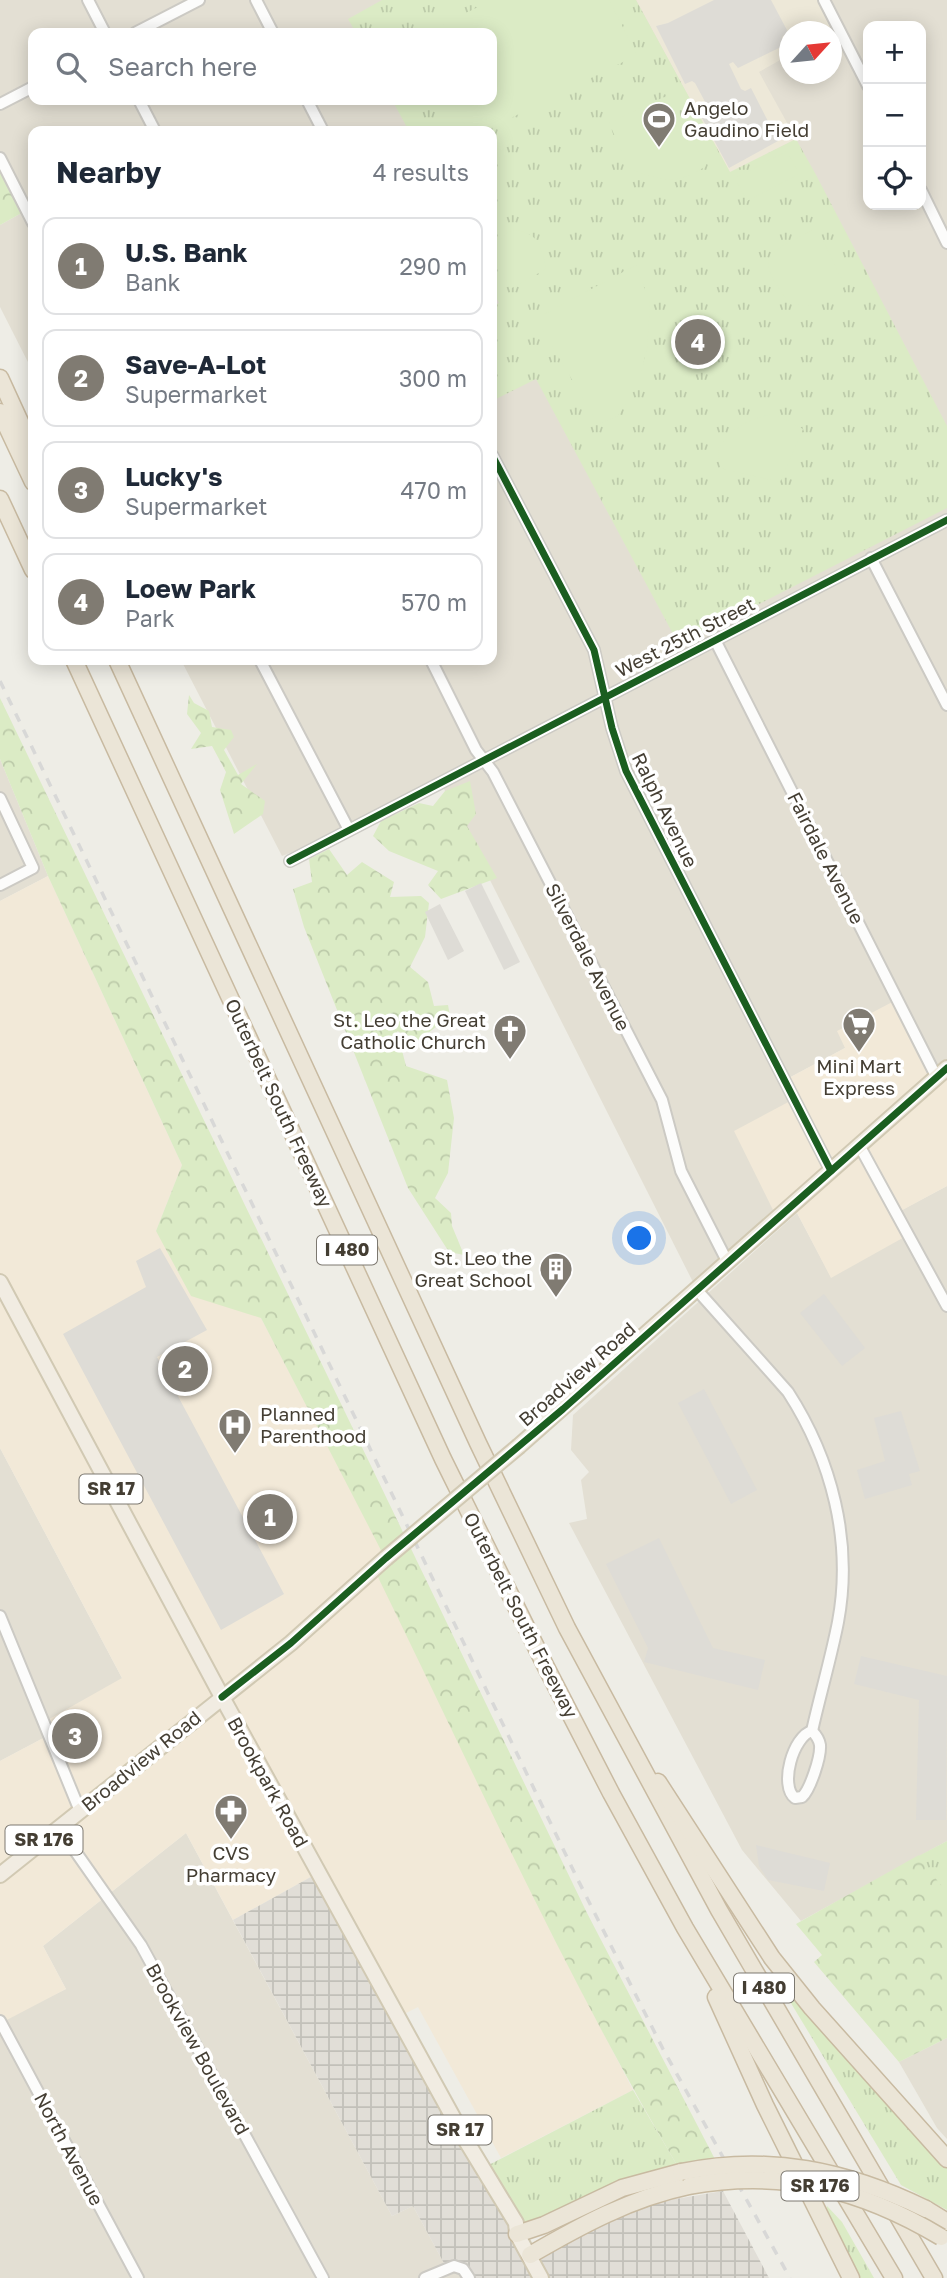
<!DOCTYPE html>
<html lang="en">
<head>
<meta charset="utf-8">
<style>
  body { margin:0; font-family:"Golos Text",sans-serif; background:#f2f2f3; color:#1f2937 }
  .controls { position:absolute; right:21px; top:21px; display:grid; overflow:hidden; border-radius:14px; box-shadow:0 4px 18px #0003 }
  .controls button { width:63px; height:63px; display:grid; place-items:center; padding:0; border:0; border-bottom:2px solid #e0e1e3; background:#fff; color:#1f2937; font:35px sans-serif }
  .compass { position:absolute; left:779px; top:21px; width:63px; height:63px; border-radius:50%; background:#fff; box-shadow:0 4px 18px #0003; rotate:63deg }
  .you { position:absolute; left:640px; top:1239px; width:24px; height:24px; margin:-18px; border:5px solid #fff; border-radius:50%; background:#1a73e8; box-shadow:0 0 0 10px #1a73e833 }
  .badge { display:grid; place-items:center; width:46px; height:46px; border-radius:50%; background:#807b72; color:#fff; font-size:23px; font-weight:700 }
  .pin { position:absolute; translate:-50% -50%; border:4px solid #fff; box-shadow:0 2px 7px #0006 }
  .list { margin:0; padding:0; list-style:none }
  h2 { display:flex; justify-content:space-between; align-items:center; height:91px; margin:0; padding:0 28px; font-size:30px }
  h2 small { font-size:23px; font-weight:400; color:#747a83 }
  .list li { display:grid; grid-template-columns:46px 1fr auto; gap:21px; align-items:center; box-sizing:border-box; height:98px; margin:0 14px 14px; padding:0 14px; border:2px solid #e0e1e3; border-radius:14px }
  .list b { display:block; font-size:26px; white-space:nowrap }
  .list p { margin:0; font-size:23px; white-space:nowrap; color:#747a83 }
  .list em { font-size:23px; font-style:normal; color:#747a83 }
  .icon { flex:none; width:38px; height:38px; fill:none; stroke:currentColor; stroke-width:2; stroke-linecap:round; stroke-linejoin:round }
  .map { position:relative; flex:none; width:947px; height:2278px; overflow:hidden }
  .search { position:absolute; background:#fff; box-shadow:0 4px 18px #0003; left:28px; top:28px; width:469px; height:77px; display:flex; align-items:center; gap:18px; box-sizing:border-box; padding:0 24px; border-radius:14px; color:#747a83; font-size:26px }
  .panel { position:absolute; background:#fff; box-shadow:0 4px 18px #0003; left:28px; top:126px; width:469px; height:539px; border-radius:14px }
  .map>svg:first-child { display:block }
</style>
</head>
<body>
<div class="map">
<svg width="947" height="2278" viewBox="0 0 947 2278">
  <defs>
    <pattern id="industrial-grid" width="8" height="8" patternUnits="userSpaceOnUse" patternTransform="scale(1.75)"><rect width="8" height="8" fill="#e1ded7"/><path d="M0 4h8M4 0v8" fill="none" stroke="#c2c0b9"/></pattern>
    <pattern id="grass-tufts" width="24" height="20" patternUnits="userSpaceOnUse" patternTransform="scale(1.75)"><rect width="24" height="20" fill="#dbebc5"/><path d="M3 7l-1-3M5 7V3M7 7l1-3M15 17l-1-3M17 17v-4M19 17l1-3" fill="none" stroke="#bdcbaa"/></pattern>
    <pattern id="forest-crowns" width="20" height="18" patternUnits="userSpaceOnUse" patternTransform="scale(1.75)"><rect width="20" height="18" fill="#dbebc5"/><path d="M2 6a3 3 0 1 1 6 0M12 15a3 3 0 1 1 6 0" fill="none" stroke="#bdcbaa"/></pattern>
  </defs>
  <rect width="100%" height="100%" fill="#eeede6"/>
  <g fill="#e3dfd3" fill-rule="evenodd">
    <path d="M0,0H947V1068L936,1076L845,1048L785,1080L795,1099L777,1218L697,1290L441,783L349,830L282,856L181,660H492V131H33V372L0,307V225L27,210L0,158ZM868,26H921V205H868ZM790,32H832V74H790ZM33,33H492V100H33Z"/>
    <path d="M0,759L48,876L0,901Z"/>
    <path d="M947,1186V1841L801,1921L742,1850L569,1523L587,1519L581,1480L589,1472L571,1450L573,1415L797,1213L831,1277L896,1213Z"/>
    <path d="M0,1448L123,1680L49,1735L0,1761Z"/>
    <path d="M186,1833L392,2216L413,2206L446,2267L469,2278H0V2021L66,1989L43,1946Z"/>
    <path d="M947,2038V2139L937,2128L899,2062Z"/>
  </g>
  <g fill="#f2e9d8">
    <path d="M48,876L182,1165L156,1231L261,1318L386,1558L552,1934L633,2090L501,2158L418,2007L398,2017L318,1873L233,1920L186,1833L43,1946L66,1989L1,2023L0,2021V1761L49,1735L44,1722L122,1678L0,1448V901Z"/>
    <path d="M898,999L936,1075L947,1068V1186L897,1213L908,1235L831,1278L793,1205L777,1218L734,1131L794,1099L785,1080L845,1048L837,1031Z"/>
  </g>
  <path fill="url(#industrial-grid)" d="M318,1873L531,2259L612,2219L658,2202L723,2191L769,2278H469L446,2267L413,2206L392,2216L233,1920Z"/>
  <path fill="#ede8d8" d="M636,0H824L839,29L832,33L790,32L789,55L759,72L796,139L730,173Z"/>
  <g fill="url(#grass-tufts)">
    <path d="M382,0H636L730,172L796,139L815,173L947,426V508L679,645L536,379L492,401V306L499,303L492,289V131H409L392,100H492V33H356L348,19Z"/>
    <path d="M947,1841V1957L896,1868Z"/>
    <path d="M789,1987L947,2167V2210L901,2185L783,1990Z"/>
    <path d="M633,2090L681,2172L517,2234L481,2169Z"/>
    <path d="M827,2206L842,2222L874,2278H859L826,2212Z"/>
  </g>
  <g fill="url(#forest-crowns)">
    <path d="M0,158L27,210L0,225Z"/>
    <path d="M189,695L194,703L209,711L212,727L231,730L234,737L224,750L238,775L257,764L241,784L265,801L263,814L234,834L220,790L226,772L212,746L191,749L201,733L187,714Z"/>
    <path d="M0,698L587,1913L718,2165L681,2172C566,1978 473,1771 374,1569L385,1558L261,1318L191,1296L156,1231L182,1165L48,876L0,759Z"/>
    <path d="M470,781L476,814L467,826L497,878L441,899L428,885L438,871L389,851L373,836L381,821L419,803L433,806L445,791Z"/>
    <path d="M329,849L347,875L362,862L394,882L390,897L421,896L429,903L425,937L410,967L428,982L434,1006L448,1005L450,1016L419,1040L397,1031L406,1066L447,1080L454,1118L448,1173L435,1198L451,1213L452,1226L464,1255L449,1252L408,1188L304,927L293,889L312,882L309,859Z"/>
    <path d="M919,1855L939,1883L947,1890V2038L899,2062L814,1962L822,1955L796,1924Z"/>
  </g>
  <g fill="#dbebc5">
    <path d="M492,0H609L637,55L485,131H468L452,100H492V33H426Z"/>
    <path d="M664,97L672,99L706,166C676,186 660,181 629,168L609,123Z"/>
    <path d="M787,151L799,174L747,201L735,178Z"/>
    <path d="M516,230C539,234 542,247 546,269L510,289C506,280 494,255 497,245C499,240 504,236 508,232Z"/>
    <path d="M813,230L823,240L845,286C825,307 818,307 790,304C753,255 765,255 813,230Z"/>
    <path d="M636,265L650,303L647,348L641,374L627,402L618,416L598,424L538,322L541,316Z"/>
    <path d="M772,414L781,417L803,429L780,482L720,468L718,449C731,428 748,419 772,414Z"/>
  </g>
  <g fill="#dedcd6">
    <path d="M714,0H771L788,32L782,37L785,45L738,68L733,62L729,64L741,89L745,91L751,88L778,141L729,168L702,118L709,114L710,111L695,83L692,81L685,84L656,26L668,23Z"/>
    <path d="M481,883L520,962L504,970L465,891Z"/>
    <path d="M440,904L464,951L448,960L425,912Z"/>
    <path d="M160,1248L207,1330L157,1357L284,1594L221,1630L63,1334L146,1287L136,1261Z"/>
    <path d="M824,1294L865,1348L842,1366L800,1313Z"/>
    <path d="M704,1389L757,1490L731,1504L678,1403Z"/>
    <path d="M901,1411L920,1471L909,1474L912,1485L865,1499L857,1470L885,1461L874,1418Z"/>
    <path d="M659,1538L713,1648L765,1660L758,1690L644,1662L648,1648L606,1564Z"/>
    <path d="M861,1656L947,1676L946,1820H916L919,1700L854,1684Z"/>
    <path d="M756,1845L830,1863L824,1891L768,1880L759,1866Z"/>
  </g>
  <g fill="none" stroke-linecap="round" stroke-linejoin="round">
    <defs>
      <g id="minor">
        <path d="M88,0L105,33"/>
        <path d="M256,0L273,33"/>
        <path d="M824,0L868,86"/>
        <path d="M135,33L199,0"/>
        <path d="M139,100L155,131"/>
        <path d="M307,100L323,131"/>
        <path d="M0,104L33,87"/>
        <path d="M0,158L33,223"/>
        <path d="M921,190L947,243"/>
        <path d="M492,455L594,650L612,728L626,771L831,1171"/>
        <path d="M871,558L947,705"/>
        <path d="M715,640L936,1076"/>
        <path d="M260,660L349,830"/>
        <path d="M431,660L476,750L493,772L662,1100L681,1171L728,1263"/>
        <path d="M0,798L33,868L0,885"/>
        <path d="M290,861L947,520"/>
        <path d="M859,1145L947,1306"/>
        <path d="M697,1290L788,1392C832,1460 853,1542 838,1622C831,1658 820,1695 812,1731"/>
        <path d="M0,1616L80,1811"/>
        <path d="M812,1731C816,1735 819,1739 820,1745C821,1757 810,1790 802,1797L795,1798C779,1786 793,1736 812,1731Z"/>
        <path d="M59,1828L141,1945L323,2278"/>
        <path d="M0,2021L138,2278"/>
        <path d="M425,2278L454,2266L463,2269L469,2278"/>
      </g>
      <g id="major">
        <path d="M0,1282L222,1697L465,2139L516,2223L517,2234L541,2278"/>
        <path d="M519,1446L947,1068"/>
        <path d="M0,1875L291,1643L386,1558"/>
      </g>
      <g id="highway">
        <path d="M0,378L33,450"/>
        <path d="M0,412L33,482"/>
        <path d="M0,499L33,570"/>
        <path d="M74,660L443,1459L546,1667L611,1793L685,1928L894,2278"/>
        <path d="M117,660L478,1443L567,1628L719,1910L934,2278"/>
        <path d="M658,1782L772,1958L812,2008L947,2159"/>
        <path d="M716,1997L765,2105L851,2278"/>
        <path d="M926,2209L947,2222"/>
        <path d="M517,2234L544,2225L622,2188L681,2172"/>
        <path d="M530,2255C580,2226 631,2198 689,2186"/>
      </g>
    </defs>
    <use href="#minor" stroke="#cccac4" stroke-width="14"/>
    <use href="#major" stroke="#d1c9b3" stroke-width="18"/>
    <use href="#highway" stroke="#c8baa1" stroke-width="19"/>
    <use href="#minor" stroke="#fcfcfb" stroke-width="10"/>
    <use href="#major" stroke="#f1ece2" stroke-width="14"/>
    <use href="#highway" stroke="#ebe5d7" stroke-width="16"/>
    <path stroke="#d8d8d7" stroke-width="3.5" stroke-dasharray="9 9" stroke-linecap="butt" d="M0,681L578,1880L663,2049L790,2278"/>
    <defs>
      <path id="major-bridge" d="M386,1558L519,1446"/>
      <g id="highway-bridge">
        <path d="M681,2172C769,2154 846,2170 926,2209"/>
        <path d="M689,2186C782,2169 861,2189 941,2237"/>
      </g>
    </defs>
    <use href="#major-bridge" stroke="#d1c9b3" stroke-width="18" stroke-linecap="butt"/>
    <use href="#highway-bridge" stroke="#c8baa1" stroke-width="19" stroke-linecap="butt"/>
    <use href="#major-bridge" stroke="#f1ece2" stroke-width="14"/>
    <use href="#highway-bridge" stroke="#ebe5d7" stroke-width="16"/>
    <defs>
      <g id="cycleway">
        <path d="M492,455L594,650L612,728L626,771L831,1171"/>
        <path d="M290,861L947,520"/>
        <path d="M222,1697L291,1643L386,1558L563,1409L947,1068"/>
      </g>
    </defs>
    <use href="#cycleway" stroke="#fff" stroke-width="11"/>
    <use href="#cycleway" stroke="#1b5e20" stroke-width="7"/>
  </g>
  <defs>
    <symbol id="stadium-pin" viewBox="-11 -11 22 30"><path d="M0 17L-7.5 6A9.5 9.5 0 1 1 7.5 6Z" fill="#807b72" stroke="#fff"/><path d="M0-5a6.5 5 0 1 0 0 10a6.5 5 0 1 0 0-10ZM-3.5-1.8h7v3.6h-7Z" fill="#fff"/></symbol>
    <symbol id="supermarket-pin" viewBox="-11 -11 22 30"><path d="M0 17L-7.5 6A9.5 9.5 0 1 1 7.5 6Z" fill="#807b72" stroke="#fff"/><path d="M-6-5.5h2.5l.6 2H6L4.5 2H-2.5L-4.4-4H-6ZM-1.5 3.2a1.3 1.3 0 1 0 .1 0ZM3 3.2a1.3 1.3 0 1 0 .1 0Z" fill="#fff"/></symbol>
    <symbol id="church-pin" viewBox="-11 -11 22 30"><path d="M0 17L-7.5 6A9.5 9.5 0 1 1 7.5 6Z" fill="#807b72" stroke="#fff"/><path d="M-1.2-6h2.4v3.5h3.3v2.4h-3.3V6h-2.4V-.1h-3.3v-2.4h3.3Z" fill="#fff"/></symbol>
    <symbol id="building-pin" viewBox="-11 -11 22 30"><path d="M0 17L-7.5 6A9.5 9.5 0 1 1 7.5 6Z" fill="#807b72" stroke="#fff"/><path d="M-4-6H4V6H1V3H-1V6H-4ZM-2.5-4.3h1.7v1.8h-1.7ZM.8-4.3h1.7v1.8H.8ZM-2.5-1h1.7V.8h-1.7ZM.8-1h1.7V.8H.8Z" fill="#fff"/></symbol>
    <symbol id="hospital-pin" viewBox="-11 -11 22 30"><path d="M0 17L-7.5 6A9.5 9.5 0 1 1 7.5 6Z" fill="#807b72" stroke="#fff"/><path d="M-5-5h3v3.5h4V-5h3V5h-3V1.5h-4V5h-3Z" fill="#fff"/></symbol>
    <symbol id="pharmacy-pin" viewBox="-11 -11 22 30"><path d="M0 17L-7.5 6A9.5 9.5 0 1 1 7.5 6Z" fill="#807b72" stroke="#fff"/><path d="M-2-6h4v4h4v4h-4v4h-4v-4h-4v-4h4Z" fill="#fff"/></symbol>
  </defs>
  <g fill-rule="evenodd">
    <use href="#stadium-pin" x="640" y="100" width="38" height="52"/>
    <use href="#supermarket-pin" x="840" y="1005" width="38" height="52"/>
    <use href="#church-pin" x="491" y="1012" width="38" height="52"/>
    <use href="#building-pin" x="537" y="1250" width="38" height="52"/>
    <use href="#hospital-pin" x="216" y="1406" width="38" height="52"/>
    <use href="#pharmacy-pin" x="212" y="1792" width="38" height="52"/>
  </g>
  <g text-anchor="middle" stroke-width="7" stroke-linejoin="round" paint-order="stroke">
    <g fill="#fff" stroke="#7c7870" stroke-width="2">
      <rect x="317" y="1235.5" width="60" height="29" rx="5"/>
      <rect x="79.5" y="1474.5" width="63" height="29" rx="5"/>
      <rect x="5.5" y="1825.5" width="77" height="29" rx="5"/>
      <rect x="734" y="1973.5" width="60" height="29" rx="5"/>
      <rect x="428.5" y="2115.5" width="63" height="29" rx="5"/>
      <rect x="781.5" y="2171.5" width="77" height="29" rx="5"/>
    </g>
    <g font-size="18" font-weight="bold" fill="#443e33">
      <text x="347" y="1256">I 480</text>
      <text x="111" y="1495">SR 17</text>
      <text x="44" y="1846">SR 176</text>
      <text x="764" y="1994">I 480</text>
      <text x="460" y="2136">SR 17</text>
      <text x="820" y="2192">SR 176</text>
    </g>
    <g font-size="19" fill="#443e33" stroke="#fff" text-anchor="start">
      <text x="684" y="115">Angelo<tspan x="684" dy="22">Gaudino Field</tspan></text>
      <text x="486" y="1027" text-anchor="end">St. Leo the Great<tspan x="486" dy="22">Catholic Church</tspan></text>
      <text x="859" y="1073" text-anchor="middle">Mini Mart<tspan x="859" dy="22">Express</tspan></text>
      <text x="532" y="1265" text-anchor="end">St. Leo the<tspan x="532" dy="22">Great School</tspan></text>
      <text x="260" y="1421">Planned<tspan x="260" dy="22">Parenthood</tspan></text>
      <text x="231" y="1860" text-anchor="middle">CVS<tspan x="231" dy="22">Pharmacy</tspan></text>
    </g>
    <g font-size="19" fill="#443e33" stroke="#fff">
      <text transform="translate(685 637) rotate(-27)" y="7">West 25th Street</text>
      <text transform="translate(665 810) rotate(64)" y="7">Ralph Avenue</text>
      <text transform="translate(826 858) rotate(63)" y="7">Fairdale Avenue</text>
      <text transform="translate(588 957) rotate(63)" y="7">Silverdale Avenue</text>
      <text transform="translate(279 1103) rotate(65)" y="7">Outerbelt South Freeway</text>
      <text transform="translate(577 1374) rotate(-41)" y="7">Broadview Road</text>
      <text transform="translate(521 1615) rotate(63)" y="7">Outerbelt South Freeway</text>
      <text transform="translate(141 1761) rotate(-39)" y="7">Broadview Road</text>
      <text transform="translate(268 1782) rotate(61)" y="7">Brookpark Road</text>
      <text transform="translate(198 2049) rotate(61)" y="7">Brookview Boulevard</text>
      <text transform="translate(69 2149) rotate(62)" y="7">North Avenue</text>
    </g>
  </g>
</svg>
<div class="controls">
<button>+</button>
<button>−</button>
<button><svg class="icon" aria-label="locate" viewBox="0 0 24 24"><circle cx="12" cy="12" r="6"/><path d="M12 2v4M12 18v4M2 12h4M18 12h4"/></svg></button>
</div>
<svg class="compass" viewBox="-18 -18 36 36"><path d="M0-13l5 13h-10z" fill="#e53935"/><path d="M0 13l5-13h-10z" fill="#747a83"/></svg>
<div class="you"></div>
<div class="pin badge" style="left:270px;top:1517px">1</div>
<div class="pin badge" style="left:185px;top:1369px">2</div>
<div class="pin badge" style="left:75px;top:1736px">3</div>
<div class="pin badge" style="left:698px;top:342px">4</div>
<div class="search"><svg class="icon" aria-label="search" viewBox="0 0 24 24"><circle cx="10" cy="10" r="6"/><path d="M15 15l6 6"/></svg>Search here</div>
<section class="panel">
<h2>Nearby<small>4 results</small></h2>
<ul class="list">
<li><span class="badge">1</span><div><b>U.S. Bank</b><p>Bank</p></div><em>290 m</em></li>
<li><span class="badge">2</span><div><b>Save-A-Lot</b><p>Supermarket</p></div><em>300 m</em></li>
<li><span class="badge">3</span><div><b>Lucky's</b><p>Supermarket</p></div><em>470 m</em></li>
<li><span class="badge">4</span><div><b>Loew Park</b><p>Park</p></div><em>570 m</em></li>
</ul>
</section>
</div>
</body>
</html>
